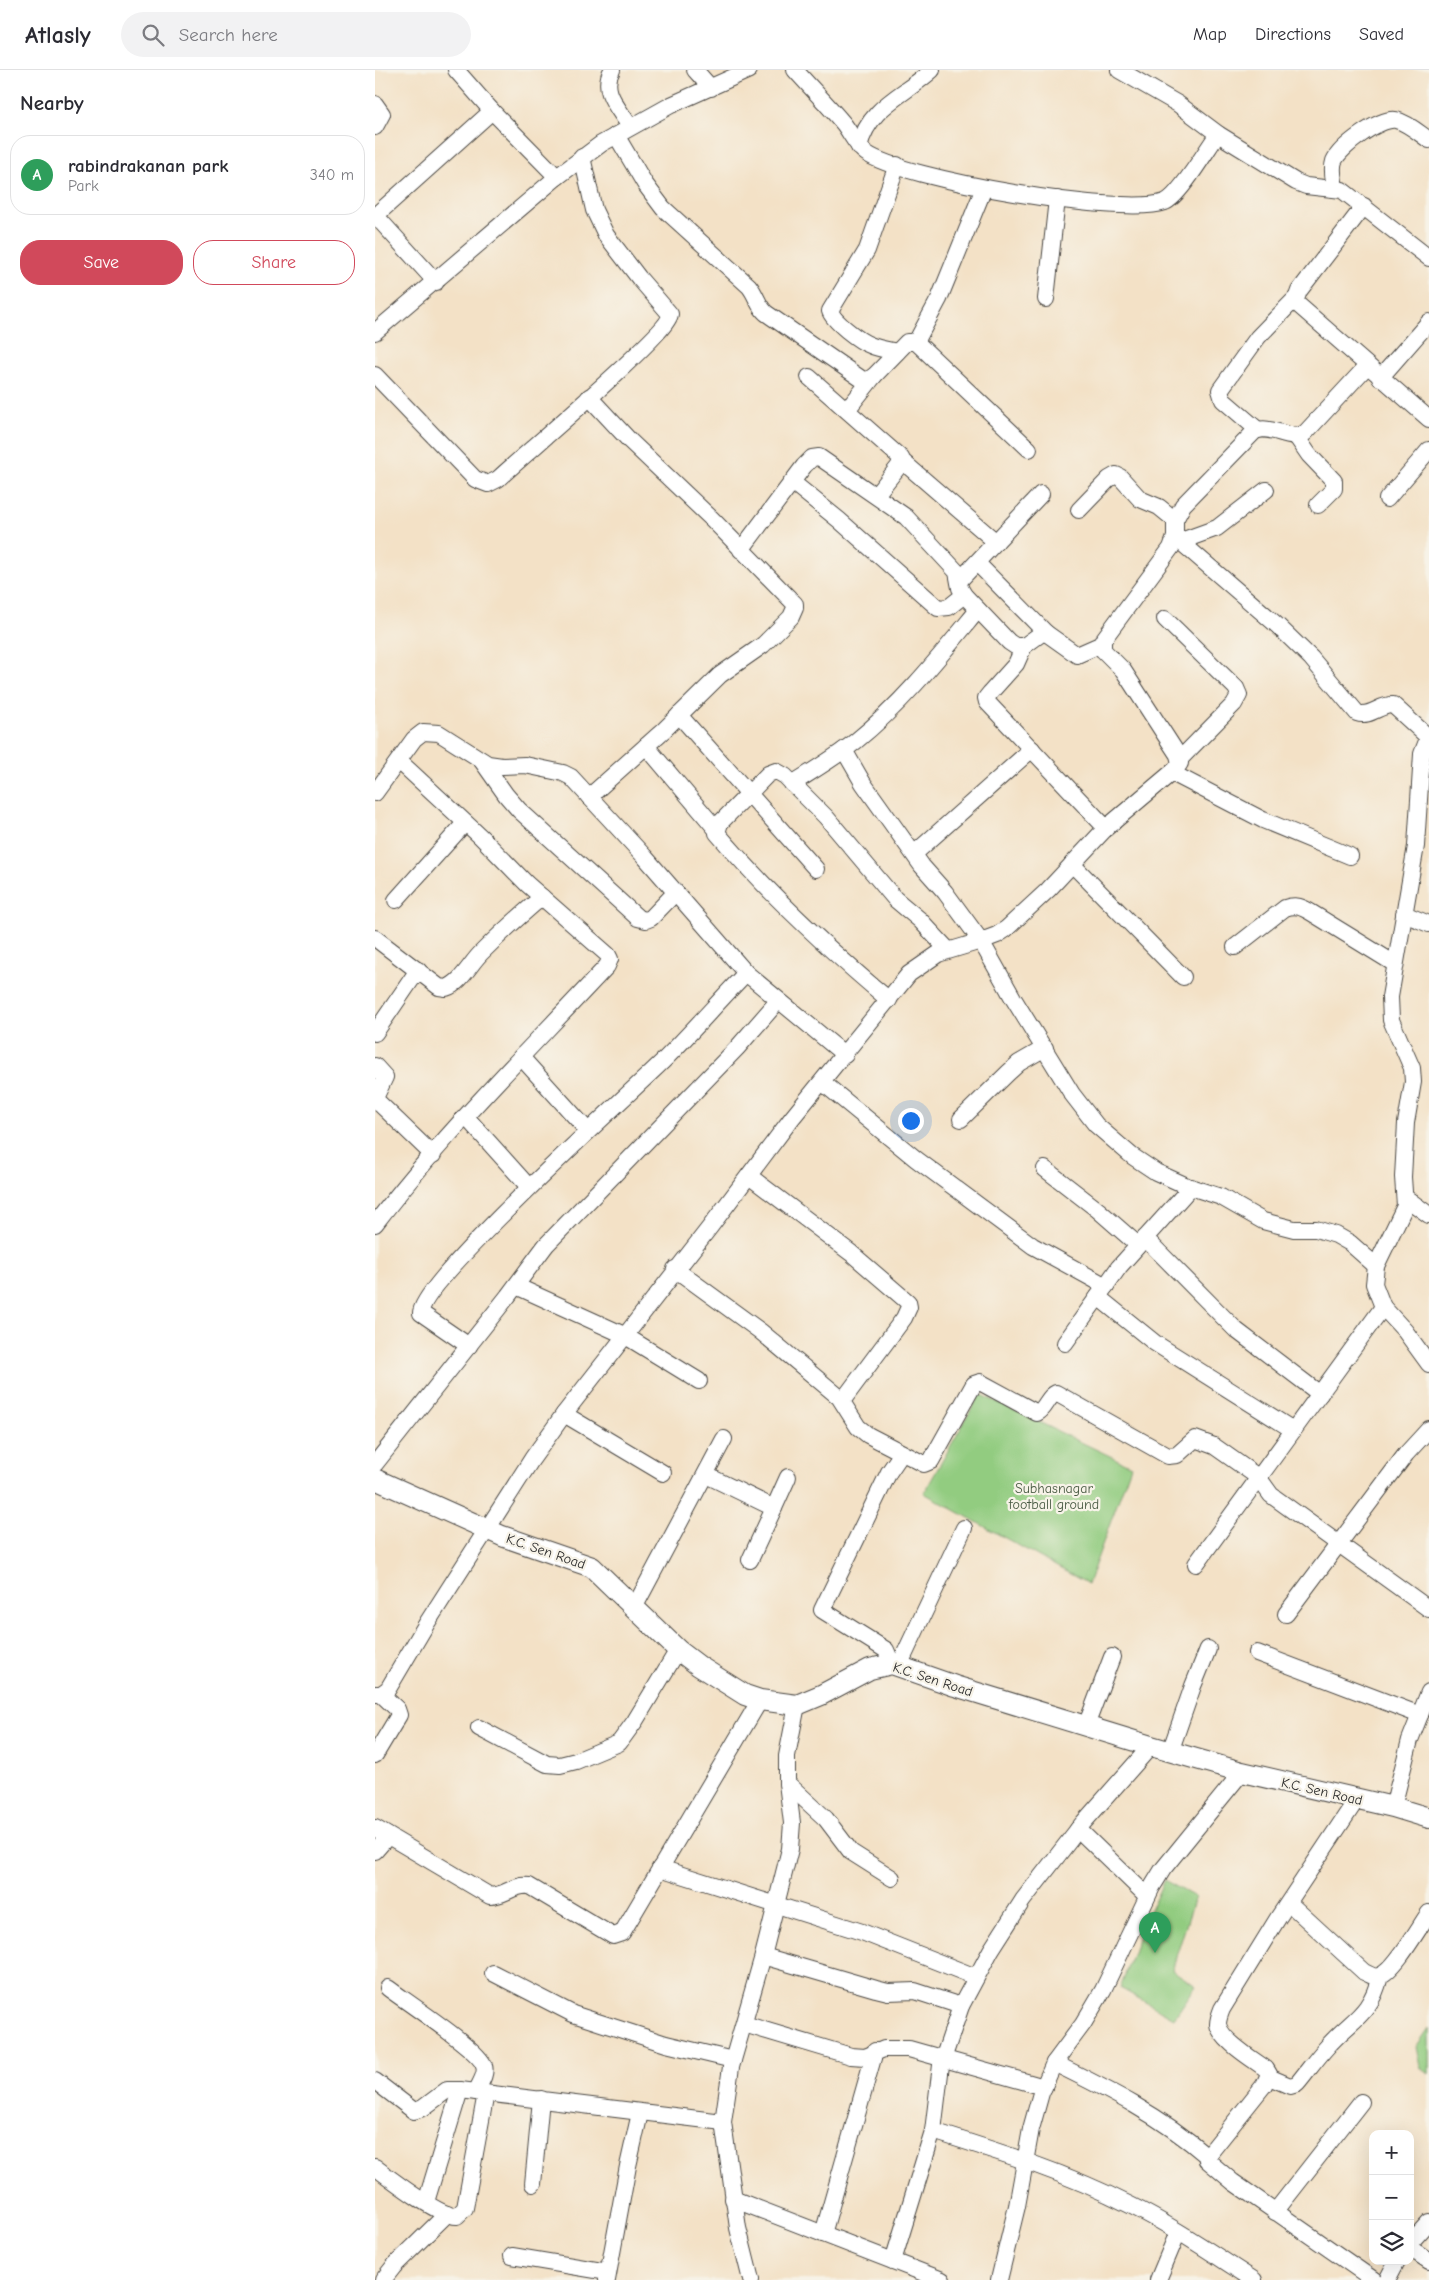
<!DOCTYPE html>
<html lang="en">
<head>
<meta charset="utf-8">
<style>
  body { margin:0; font-family:"Comic Neue",sans-serif; background:#f2f2f3; color:#2b2b33 }
  .controls { position:absolute; right:15px; bottom:15px; display:grid; overflow:hidden; border-radius:10px; box-shadow:0 5px 20px #0002 }
  .controls button { width:45px; height:45px; display:grid; place-items:center; padding:0; border:0; border-bottom:1px solid #e1e1e2; background:#fff; color:#2b2b33; font:25px sans-serif }
  .you { position:absolute; left:535px; top:1050px; width:18px; height:18px; margin:-12px; border:4px solid #fff; border-radius:50%; background:#1a73e8; box-shadow:0 0 0 8px #1a73e833 }
  .badge { display:grid; place-items:center; width:32px; height:32px; border-radius:50%; background:#d1495b; color:#fff; font-size:16px; font-weight:700 }
  .pin { position:absolute; translate:-50% -41px; filter:drop-shadow(0 1px 2px #0008) }
  .pin::after { content:''; position:absolute; top:26px; width:18px; height:15px; background:inherit; clip-path:polygon(0 0,100% 0,50% 100%) }
  .list { margin:0; padding:0; list-style:none }
  h2 { display:flex; justify-content:space-between; align-items:center; height:65px; margin:0; padding:0 20px; font-size:21px }
  h2 small { font-size:16px; font-weight:400; color:#7c7c81 }
  .list li { display:grid; grid-template-columns:32px 1fr auto; gap:15px; align-items:center; box-sizing:border-box; height:80px; margin:0 10px 10px; padding:0 10px; border:1px solid #e1e1e2; border-radius:20px }
  .list b { display:block; font-size:19px; white-space:nowrap }
  .list p { margin:0; font-size:16px; white-space:nowrap; color:#7c7c81 }
  .list em { font-size:16px; font-style:normal; color:#7c7c81 }
  .actions { display:flex; gap:10px; padding:15px 20px }
  .actions a { flex:1; padding:11px 0; border:1px solid #d1495b; border-radius:20px; text-align:center; font-size:18px; color:#d1495b }
  .actions .main { background:#d1495b; color:#fff }
  .icon { flex:none; width:28px; height:28px; fill:none; stroke:currentColor; stroke-width:2; stroke-linecap:round; stroke-linejoin:round }
  .map { position:relative; flex:none; width:1054px; height:2210px; overflow:hidden }
  header { display:flex; align-items:center; gap:30px; box-sizing:border-box; height:70px; padding:0 25px; background:#fff; border-bottom:1px solid #e1e1e2 }
  header strong { font-size:24px }
  nav { display:flex; gap:28px; margin-inline-start:auto; font-size:18px }
  .search { width:350px; height:45px; background:#f2f2f3; display:flex; align-items:center; gap:12px; box-sizing:border-box; padding:0 18px; border-radius:28px; color:#7c7c81; font-size:19px }
  main { display:flex }
  aside { flex:1; background:#fff }
  .map>svg:first-child { display:block }
</style>
</head>
<body>
<header>
<strong>Atlasly</strong>
<div class="search"><svg class="icon" aria-label="search" viewBox="0 0 24 24"><circle cx="10" cy="10" r="6"/><path d="M15 15l6 6"/></svg>Search here</div>
<nav><a>Map</a><a>Directions</a><a>Saved</a></nav>
</header>
<main>
<aside>
<h2>Nearby<small></small></h2>
<ul class="list">
<li><span class="badge" style="background:#2e9e5b">A</span><div><b>rabindrakanan park</b><p>Park</p></div><em>340 m</em></li>
</ul>
<div class="actions"><a class="main">Save</a><a>Share</a></div>
</aside>
<div class="map">
<svg width="1054" height="2210" viewBox="0 0 1054 2210">
  <rect width="100%" height="100%" fill="#f7f3e8"/>
  <filter id="ink" filterUnits="userSpaceOnUse"><feTurbulence type="fractalNoise" baseFrequency=".02" numOctaves="2"/><feDisplacementMap in="SourceGraphic" scale="10" xChannelSelector="R" yChannelSelector="G"/><feConvolveMatrix kernelMatrix="1 2 1 2 8 2 1 2 1" color-interpolation-filters="sRGB"/></filter>
  <filter id="wash" filterUnits="userSpaceOnUse"><feTurbulence type="fractalNoise" baseFrequency=".0096" numOctaves="4" result="noise"/><feDisplacementMap in="SourceGraphic" scale="20" xChannelSelector="R" yChannelSelector="G"/><feGaussianBlur stdDeviation="1.12" result="paint"/><feColorMatrix in="noise" values="0 0 0 0 0 0 0 0 0 0 0 0 0 0 0 0 0 1.4 0 .05"/><feComposite in="paint" operator="in"/></filter>
  <g filter="url(#wash)">
    <rect width="100%" height="100%" fill="#f3e1c6"/>
    <g fill="#92cc80" stroke="#5e7c56">
      <path d="M605,1324L756,1396L713,1514L549,1423Z"/>
      <path d="M789,1810L820,1827L797,1900L821,1916L799,1948L745,1918L764,1866Z"/>
      <path d="M1054,1958V2004L1045,1997L1041,1977Z"/>
    </g>
  </g>
  <g filter="url(#ink)">
    <g fill="none" stroke-linecap="round" stroke-linejoin="round">
      <defs>
        <g id="minor">
          <path d="M81,0L117,41L182,107"/>
          <path d="M237,0C225,21 244,38 255,57"/>
          <path d="M320,0L336,18"/>
          <path d="M420,0C436,18 453,35 468,53C476,63 481,76 491,83C527,109 749,147 790,132C805,126 832,79 843,64"/>
          <path d="M744,0L803,34L843,64L921,112L931,116L967,120L1054,188"/>
          <path d="M0,34L7,44L0,57"/>
          <path d="M241,65L270,114L288,138L374,216C381,224 383,236 391,243L488,310H493L499,306L532,272H541L654,379"/>
          <path d="M484,77C494,36 529,26 557,0"/>
          <path d="M522,95L492,180L455,241C458,251 484,271 495,275C504,279 513,280 522,282"/>
          <path d="M960,118C959,109 956,100 959,91C965,77 1005,47 1021,50C1033,53 1044,63 1054,70"/>
          <path d="M989,136L924,221L920,232L1054,349"/>
          <path d="M0,145L61,212"/>
          <path d="M0,146L117,41"/>
          <path d="M671,229L682,129"/>
          <path d="M0,262L182,107L226,74L296,35L374,0"/>
          <path d="M541,272L564,229L609,118"/>
          <path d="M0,305L100,409L113,414L123,409C145,388 296,261 295,244L264,208L231,165L219,140L207,87"/>
          <path d="M434,307L526,388L524,396L501,425"/>
          <path d="M1005,308L1054,252"/>
          <path d="M214,327L255,371L337,449L415,529L420,534V538L416,547L388,575L345,605L289,660L214,727"/>
          <path d="M472,340L499,306"/>
          <path d="M883,360L848,330L845,320L883,267L920,229"/>
          <path d="M921,366L934,385L959,411V419L943,435"/>
          <path d="M526,390L621,472"/>
          <path d="M417,412L464,450L563,538L574,537L589,525"/>
          <path d="M1012,429L1054,380"/>
          <path d="M704,440L734,409L741,405L745,407L765,429L784,437L800,450"/>
          <path d="M800,467L903,556L936,588L982,643C995,648 1005,634 1018,635L1053,667"/>
          <path d="M806,471L842,458L891,420"/>
          <path d="M366,480L429,396L437,388L444,387L531,447L582,502L585,518L589,525L634,572L640,576H649L667,563H671L702,585L727,574"/>
          <path d="M602,493L672,564"/>
          <path d="M584,511L666,424"/>
          <path d="M790,549L861,618L864,625L859,634L805,689"/>
          <path d="M649,576L641,594L615,623L611,628L612,632L731,758"/>
          <path d="M304,645L441,799"/>
          <path d="M1054,666L1047,684L1041,776L1015,927L1016,950L1037,998L1038,1012L1031,1053L1028,1107L1030,1136L1001,1196L999,1214L1008,1237L1030,1261L1054,1294"/>
          <path d="M271,676L342,760"/>
          <path d="M469,680L488,713L547,796L570,822L606,871L638,928L697,1024L721,1055L757,1086L781,1102L812,1116L846,1127L888,1151L919,1159H941L961,1165L975,1173L1001,1196"/>
          <path d="M107,691L131,725L144,740L263,848L271,850L276,848L300,823"/>
          <path d="M797,703L888,750L975,786"/>
          <path d="M417,714C439,700 461,687 481,671C528,633 565,586 603,540"/>
          <path d="M0,723L39,669L48,662L64,663L113,694L127,696L150,695L188,703L196,707L269,786L371,903L470,985"/>
          <path d="M539,784L657,679"/>
          <path d="M697,794L808,907"/>
          <path d="M21,830L90,753"/>
          <path d="M1029,844L1054,854"/>
          <path d="M0,868L64,917L71,918C86,913 95,894 106,883C126,863 146,845 167,827"/>
          <path d="M860,877L910,838C921,834 927,837 937,843L1020,894"/>
          <path d="M514,930C453,879 394,824 342,763L345,753L393,704L401,701L410,706L451,747L520,829L545,850L573,880"/>
          <path d="M0,963L43,900"/>
          <path d="M146,987L213,1061"/>
          <path d="M0,996L10,1007L1,1026L2,1031L58,1085"/>
          <path d="M447,1012L541,1089L658,1176L731,1216"/>
          <path d="M91,1047L154,1117"/>
          <path d="M586,1049L633,1003L644,993L670,978"/>
          <path d="M670,1099L723,1140L763,1175"/>
          <path d="M374,1106L476,1183L533,1232L534,1237L529,1248L468,1330"/>
          <path d="M1031,1128L1054,1145"/>
          <path d="M0,1154C70,1062 153,981 232,896L235,889L233,885L152,814L106,767L24,691"/>
          <path d="M770,1168L861,1260L945,1324"/>
          <path d="M300,1199L385,1261L464,1327L483,1357L493,1365L549,1394L556,1391L599,1314L605,1312L662,1343C671,1339 672,1327 681,1323L793,1386L802,1385L820,1369L839,1376L883,1407L896,1425L1054,1539"/>
          <path d="M141,1216L249,1265L324,1311"/>
          <path d="M723,1227L780,1273L918,1360"/>
          <path d="M690,1273L744,1197L816,1117"/>
          <path d="M94,1276L46,1243C45,1213 254,1024 287,992C316,963 343,932 371,903"/>
          <path d="M189,1344L288,1403"/>
          <path d="M0,1394L133,1226L171,1175L362,978L403,931"/>
          <path d="M331,1405L399,1438L375,1490"/>
          <path d="M399,1438L413,1407"/>
          <path d="M821,1494L1008,1237"/>
          <path d="M259,1538L349,1369"/>
          <path d="M911,1544L1031,1384L1054,1359"/>
          <path d="M882,1583L1045,1645"/>
          <path d="M517,1594L511,1580L447,1540L514,1402L527,1383"/>
          <path d="M524,1596L589,1458"/>
          <path d="M0,1624H6L13,1619L52,1553L157,1389L189,1344L335,1157L417,1048L534,904L563,884L606,871L622,865L631,859L673,820L731,758L801,699L805,693L803,685L748,600L728,580V570L796,478L800,467V450L808,435L880,361C897,354 915,372 930,363L992,296"/>
          <path d="M711,1656L737,1587"/>
          <path d="M104,1658L172,1694L185,1695L201,1691L244,1673L260,1651L303,1580"/>
          <path d="M795,1682L818,1616L833,1579"/>
          <path d="M0,1685L24,1645L22,1639L6,1624"/>
          <path d="M412,1713L451,1749L476,1782L517,1808"/>
          <path d="M982,1729L903,1848L847,1939C845,1944 843,1949 843,1954C845,1970 879,1990 891,1999L894,2004L889,2015L834,2084L832,2090L858,2112L999,2210"/>
          <path d="M1018,1737L1035,1670L1054,1622"/>
          <path d="M0,1758L115,1826C130,1826 139,1814 154,1816L238,1866L247,1863L385,1630"/>
          <path d="M703,1759L772,1826"/>
          <path d="M0,1781L13,1766"/>
          <path d="M285,1798L487,1862L601,1907"/>
          <path d="M914,1833L989,1902C994,1904 999,1908 1004,1906C1020,1901 1044,1857 1054,1843"/>
          <path d="M388,1886L501,1919L513,1922L540,1921L586,1936"/>
          <path d="M118,1903L198,1944L291,1974L358,1990"/>
          <path d="M13,1918C30,1931 105,1980 109,1996C112,2004 104,2015 101,2022"/>
          <path d="M369,1954L476,1986L490,1987L509,1979H534L669,2017"/>
          <path d="M679,1993C734,2020 786,2046 832,2086"/>
          <path d="M894,2007L915,2016L922,2014C932,2002 941,1989 952,1977C976,1949 995,1947 1005,1906"/>
          <path d="M0,2011L39,2041L48,2038L72,2020H85L348,2052"/>
          <path d="M558,2061C625,2082 692,2103 755,2135C798,2156 838,2184 879,2210"/>
          <path d="M0,2097C16,2109 65,2147 82,2146L90,2138L111,2023"/>
          <path d="M158,2114L166,2029"/>
          <path d="M358,2129L567,2210"/>
          <path d="M51,2132L85,2020"/>
          <path d="M900,2142L986,2032"/>
          <path d="M448,2164L500,1981"/>
          <path d="M1035,2173L1054,2152"/>
          <path d="M1035,2178L1054,2191"/>
          <path d="M137,2186L233,2202"/>
          <path d="M518,2191L558,2061L566,1995L586,1936L616,1880L648,1830L708,1753L776,1676"/>
          <path d="M8,2210L19,2196L72,2144"/>
          <path d="M232,2210L253,2096L265,2043"/>
          <path d="M376,2210L363,2158L348,2052L356,1997L388,1886L415,1779L417,1753L412,1713V1686L422,1635"/>
          <path d="M624,2210L642,2136L656,2059L666,2023L679,1993L708,1954L728,1920L777,1817L788,1799L867,1702"/>
          <path d="M783,2210L803,2162"/>
          <path d="M1012,2210L1022,2191"/>
        </g>
        <path id="tertiary" d="M0,1409L127,1466L217,1497L303,1580L324,1596L370,1625L385,1630L422,1635L446,1625L495,1599L517,1594L580,1616L776,1676L867,1702L1018,1737L1054,1748"/>
      </defs>
      <use href="#minor" stroke="#494642" stroke-width="18"/>
      <use href="#tertiary" stroke="#494642" stroke-width="22"/>
      <use href="#minor" stroke="#fff" stroke-width="16"/>
      <use href="#tertiary" stroke="#fff" stroke-width="20"/>
    </g>
  </g>
  <g text-anchor="middle" stroke-width="4.5" stroke-linejoin="round" paint-order="stroke">
    <g font-size="14" fill="#4a5b44" stroke="#f7f3e8">
      <text x="679" y="1423">Subhasnagar<tspan x="679" dy="16">football ground</tspan></text>
    </g>
    <g font-size="14" fill="#2b2b2b" stroke="#f7f3e8">
      <text transform="translate(171 1481) rotate(19)" y="5">K.C. Sen Road</text>
      <text transform="translate(558 1609) rotate(18)" y="5">K.C. Sen Road</text>
      <text transform="translate(947 1721) rotate(13)" y="5">K.C. Sen Road</text>
    </g>
  </g>
</svg>
<div class="controls">
<button>+</button>
<button>−</button>
<button><svg class="icon" aria-label="layers" viewBox="0 0 24 24"><path d="M12 4l9 5-9 5-9-5zM3 14l9 5 9-5"/></svg></button>
</div>
<div class="you"></div>
<div class="pin badge" style="left:780px;top:1883px;background:#2e9e5b">A</div>
</div>
</main>
</body>
</html>
